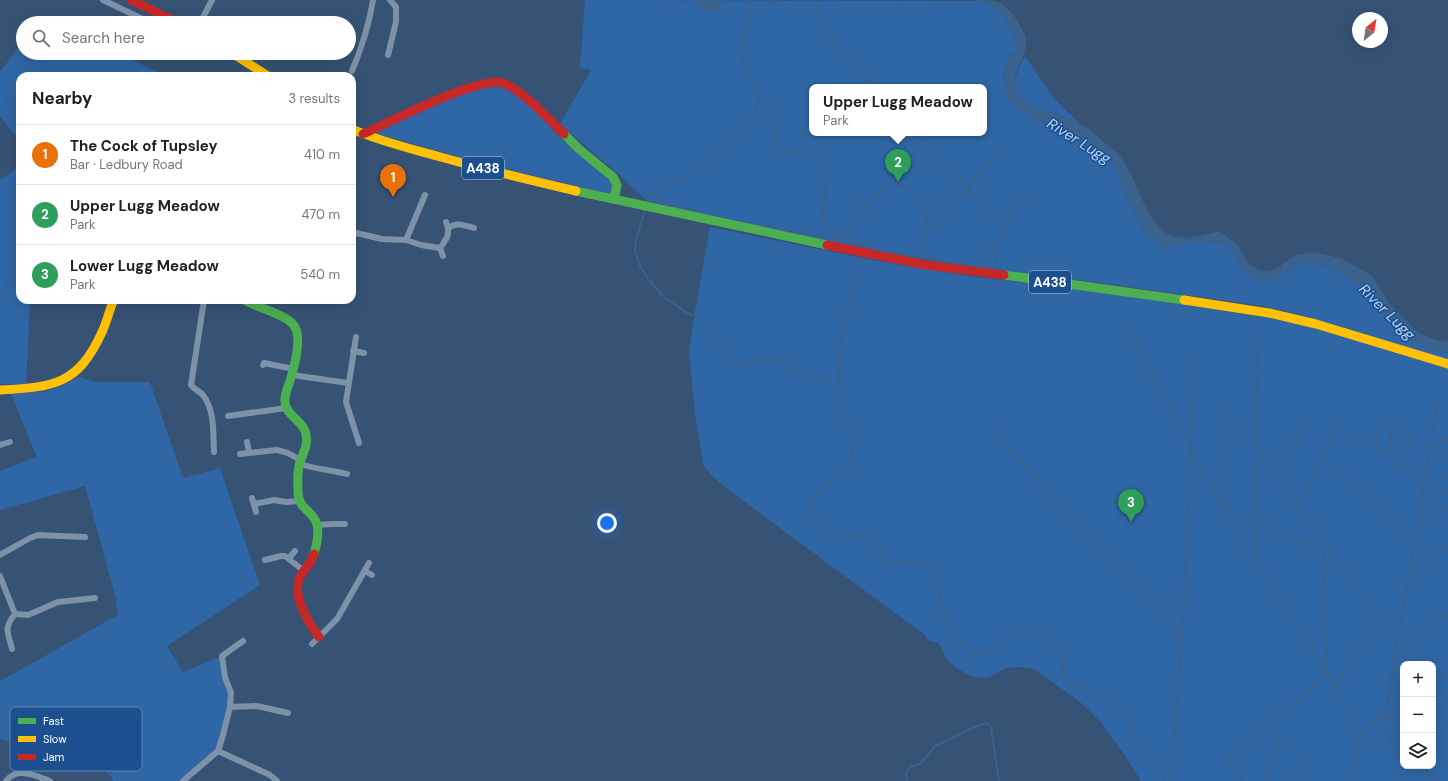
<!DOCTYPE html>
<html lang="en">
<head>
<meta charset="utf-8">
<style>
  body { margin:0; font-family:"DM Sans",sans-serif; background:#f6f6f6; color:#202124 }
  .controls { position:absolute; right:12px; bottom:12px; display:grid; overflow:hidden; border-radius:8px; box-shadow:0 4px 16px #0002 }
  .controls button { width:36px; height:36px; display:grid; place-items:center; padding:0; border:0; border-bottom:1px solid #e0e0e0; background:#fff; color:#202124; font:20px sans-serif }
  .compass { position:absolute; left:1352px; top:12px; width:36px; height:36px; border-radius:50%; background:#fff; box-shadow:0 4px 16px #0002; rotate:30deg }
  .you { position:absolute; left:607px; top:523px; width:14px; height:14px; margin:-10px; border:3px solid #fff; border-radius:50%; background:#1a73e8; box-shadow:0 0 0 6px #1a73e833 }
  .badge { display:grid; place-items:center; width:26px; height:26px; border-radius:50%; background:#111827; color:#fff; font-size:13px; font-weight:700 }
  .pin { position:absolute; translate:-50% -33px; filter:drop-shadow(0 1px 2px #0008) }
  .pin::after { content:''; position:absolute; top:21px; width:14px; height:12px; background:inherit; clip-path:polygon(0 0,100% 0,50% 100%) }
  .popup { position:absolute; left:809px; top:84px; width:178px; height:52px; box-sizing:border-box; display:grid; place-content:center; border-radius:8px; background:#fff; filter:drop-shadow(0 1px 3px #0005); font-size:13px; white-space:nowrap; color:#757577 }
  .popup b { font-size:15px; color:#202124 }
  .popup::after { content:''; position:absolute; left:50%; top:100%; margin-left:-8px; border:8px solid transparent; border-top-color:#fff }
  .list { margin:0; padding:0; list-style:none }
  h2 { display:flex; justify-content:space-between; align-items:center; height:52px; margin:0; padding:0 16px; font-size:17px }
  h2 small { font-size:13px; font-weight:400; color:#757577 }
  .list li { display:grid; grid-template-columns:26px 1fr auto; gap:12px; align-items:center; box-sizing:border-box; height:60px; padding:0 16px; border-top:1px solid #e0e0e0 }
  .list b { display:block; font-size:15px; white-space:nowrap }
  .list p { margin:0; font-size:13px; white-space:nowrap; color:#757577 }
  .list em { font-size:13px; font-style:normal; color:#757577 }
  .icon { flex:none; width:22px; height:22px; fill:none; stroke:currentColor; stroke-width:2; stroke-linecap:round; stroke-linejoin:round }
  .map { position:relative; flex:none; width:1448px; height:781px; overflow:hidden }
  .search { position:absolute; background:#fff; box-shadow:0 4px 16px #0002; left:16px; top:16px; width:340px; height:44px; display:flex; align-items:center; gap:10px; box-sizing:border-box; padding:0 14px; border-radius:22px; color:#757577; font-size:15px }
  .panel { position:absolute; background:#fff; box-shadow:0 4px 16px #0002; left:16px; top:72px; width:340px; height:232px; border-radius:12px }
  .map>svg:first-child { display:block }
</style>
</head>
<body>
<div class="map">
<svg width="1448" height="781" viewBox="0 0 1448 781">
  <rect width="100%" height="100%" fill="#365274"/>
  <g fill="#2f66a5" fill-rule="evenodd">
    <path d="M585,0L981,1C986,4 994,6 998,10C1007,19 1018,39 1017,51L1010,57L1003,78L1030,116L1055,127L1111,162L1142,229L1151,239L1223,243L1231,247L1237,262L1277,278L1303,261L1334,269L1362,287L1380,311L1423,347L1448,353V360L1305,316L1263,306L1115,285L989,269L904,256L802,235L647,201L615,171L560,124L591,70L580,68ZM812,87H984V133H812Z"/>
    <path d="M23,41V53H117L166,76H20V141L0,116V72Z"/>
    <path d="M1025,56L1051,95L1079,123C1071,120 1062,115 1053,113C1049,111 1043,112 1038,110C1009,97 1011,80 1025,56Z"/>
    <path d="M485,87H502L514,93L529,105L563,140L610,179L615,187L611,194L489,165L374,133L451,97Z"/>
    <path d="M20,166V300H30V301L26,384H0V180Z"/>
    <path d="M710,227L877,261L977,277L1109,293L1288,321L1448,366V781H1141L1124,754L1099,720L1080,702L1034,669L1018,667L1005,668L990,677L981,678L971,676L958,669L948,661L938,642L936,643L928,641L926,636L730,491L710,474L703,464L695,415L689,352L693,323ZM1403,664H1433V766H1403Z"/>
    <path d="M79,377L96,382H150L183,478L220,468L260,585L167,646L183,672L222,656L231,693L218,751L183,781H114L93,755L68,763L0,739V681L118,615L116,599L85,486L0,510V471L37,457L11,394L48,391L67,383Z"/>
  </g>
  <g fill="#3b618d">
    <path d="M697,0H719L721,4L716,11L705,12L698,5Z"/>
    <path d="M972,0C998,0 1003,0 1017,20C1020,26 1025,33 1026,39C1029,58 1008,72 1017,91C1018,94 1019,97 1021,99C1037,114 1061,112 1079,123C1090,129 1105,143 1115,151C1138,173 1141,216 1166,233C1181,243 1202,235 1219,231L1238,245L1249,264L1259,270L1270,271L1279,267L1296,254L1318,253L1343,259L1372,276L1391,306L1419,333L1435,340L1448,342V353L1423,347L1406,337L1380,311L1362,287L1334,269L1303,261L1277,278L1266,281L1254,278L1243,272L1237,262L1231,247L1223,243L1202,242L1163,247L1151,239L1142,229L1111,162L1055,127L1030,116L1009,102C1004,81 999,67 1017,51C1018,38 1007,20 998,11C992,4 981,1 972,0Z"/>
  </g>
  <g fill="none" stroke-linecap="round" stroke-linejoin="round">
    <g stroke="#3b618d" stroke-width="2">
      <path d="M816,0L836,47L873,87"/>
      <path d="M761,10L776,0"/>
      <path d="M765,107C767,109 770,111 771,113C777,123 770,136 778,146C787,157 794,151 805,152C808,152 811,154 814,155C816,157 820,159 821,161C830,176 824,202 822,218C829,228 835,233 846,238C856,227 884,179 898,183C905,184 922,200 928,205L927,218"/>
      <path d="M802,126L804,140L811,153"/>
      <path d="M916,133L967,189L1007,227"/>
      <path d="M651,194L676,207L699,212"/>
      <path d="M854,194L870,207"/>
      <path d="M647,202L649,194L692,174L737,138L748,125L756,110L759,99L743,62L741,51L750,14L749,0"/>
      <path d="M645,210L636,240L635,251L640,266L648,279L664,297L687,313L701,318L706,323L710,331L730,361L736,367C748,367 757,358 771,359C781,359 784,367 792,369C805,374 832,380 838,392C841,397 840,404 841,410C843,417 850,421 853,428C857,436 849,460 848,470C844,474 840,475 835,477C827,482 819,488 815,496C812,501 811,515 814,520C816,526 833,539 840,539C850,540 857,533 867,537C878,541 882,552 887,562C899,563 926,557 935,566C939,569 938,591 940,598C943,617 961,656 983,655C991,655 1003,649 1006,641C1009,636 1009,630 1016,626C1018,625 1022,625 1025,624L1049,641L1062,645L1065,649V655L1062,673L1068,682L1097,692L1112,709L1132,717L1134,744L1140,752L1155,766L1165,781"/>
      <path d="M748,223L809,235L846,238L860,245L874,249"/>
      <path d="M894,253L940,261"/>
      <path d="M937,259L924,254L922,240L927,218L936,228L1002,147"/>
      <path d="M979,266L998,245L1020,197L1030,192"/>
      <path d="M995,268L998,246"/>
      <path d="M1130,329L1222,508L1333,555"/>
      <path d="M838,391L840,346L847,317L850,289L858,258"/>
      <path d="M1221,405L1222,508L1327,674L1335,689L1361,731"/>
      <path d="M1380,420L1429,448L1448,437"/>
      <path d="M1237,422L1397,643"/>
      <path d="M1376,422L1377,450"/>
      <path d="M993,431L1182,638"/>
      <path d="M1351,432L1424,482"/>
      <path d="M1389,457L1391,433"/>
      <path d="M1326,462L1414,542"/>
      <path d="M1405,469L1409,437"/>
      <path d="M1426,470L1448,457"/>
      <path d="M1281,482L1303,422"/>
      <path d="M1422,492L1448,475"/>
      <path d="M1300,508L1336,425"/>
      <path d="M1419,510L1448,491"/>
      <path d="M1257,523L1256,448L1258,333"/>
      <path d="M1416,529L1448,508"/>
      <path d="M1257,563V523"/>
      <path d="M1410,572L1448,545"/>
      <path d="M1396,653L1448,615"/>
      <path d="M1433,682L1448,672"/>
      <path d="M1335,689L1371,627"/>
      <path d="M1433,695L1448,698"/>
      <path d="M1386,712L1403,701"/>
      <path d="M1380,717C1386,732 1390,744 1403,754"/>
      <path d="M1380,717L1389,718L1403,717"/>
      <path d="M1433,718L1448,721"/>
      <path d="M1417,766L1437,781"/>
      <path d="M907,781L906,775L907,771L911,767L921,763L935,746L979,725L988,723L991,727L999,781"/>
      <path d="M1171,781L1182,638L1195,360"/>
      <path d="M1243,781L1227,764L1327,674L1324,551"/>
      <path d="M1264,781L1281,736"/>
      <path d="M1293,781L1304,758"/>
      <path d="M1352,781L1361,731L1386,712L1438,399"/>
    </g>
    <g stroke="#7d92a8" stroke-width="6">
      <path d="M103,0L151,23"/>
      <path d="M200,23L212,0"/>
      <path d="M388,55L396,22V7L390,0"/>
      <path d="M352,71C362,47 369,25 373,0"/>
      <path d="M449,228C456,221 466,226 474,228"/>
      <path d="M352,232L382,239L406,240L425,195"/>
      <path d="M406,240L421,245L440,248C447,239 451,233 446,222"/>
      <path d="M440,248L443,256"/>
      <path d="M204,300L191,385C194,389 199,391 203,395C215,411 213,433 214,452"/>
      <path d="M356,337L346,402L359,443"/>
      <path d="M353,351L364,353"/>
      <path d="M263,365L264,363L294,369"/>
      <path d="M292,375L348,383"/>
      <path d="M228,416L286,408"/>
      <path d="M247,442L249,452"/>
      <path d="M0,445L10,442"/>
      <path d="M240,454L277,450L288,453L302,461"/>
      <path d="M300,464C316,469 331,470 347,474"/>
      <path d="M252,498L256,512"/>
      <path d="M254,504L274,500L286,502L299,501"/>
      <path d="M317,525L332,524H345"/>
      <path d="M0,555L30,538L38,535L85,537"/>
      <path d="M289,558L295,551"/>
      <path d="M265,560L281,556H285L304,571"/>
      <path d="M365,571L372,575"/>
      <path d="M0,576L15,614L28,615L58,602L95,598"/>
      <path d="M312,644L337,619L369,563"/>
      <path d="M12,649C8,632 3,629 15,614"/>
      <path d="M230,707L257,706L288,713"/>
      <path d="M218,751L270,775L277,781"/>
      <path d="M6,781C18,766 35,776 50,781"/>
      <path d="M183,781L218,751L223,735L230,707L231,693L225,677L222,656L243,641"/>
    </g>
    <g stroke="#4caf50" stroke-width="9">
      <path d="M564,134L579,149L613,177L617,185L614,199"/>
      <path d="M576,191L827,245"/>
      <path d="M1004,275L1184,300"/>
      <path d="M245,300C258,309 288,314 295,327C302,340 294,368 290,381C288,387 284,395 285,402C286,415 301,420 305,431C310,444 302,454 299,466C297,475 298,485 298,494C300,508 307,508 314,518C321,528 317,544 314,554"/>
    </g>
    <g stroke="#ffc107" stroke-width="9">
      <path d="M232,53L268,76"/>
      <path d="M352,129C379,141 408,148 437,156C483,169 529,180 576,191"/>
      <path d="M1184,300L1269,313L1316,324L1448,364"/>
      <path d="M0,390C54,387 78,385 102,332C107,322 109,310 114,300"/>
    </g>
    <g stroke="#c62828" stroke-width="9">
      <path d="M131,0L179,23"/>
      <path d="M363,134C390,122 478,76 503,83C521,89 551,121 564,134"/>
      <path d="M827,245L926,265L1004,275"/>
      <path d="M314,554C311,564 304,569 300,577C291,594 309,624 319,637"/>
    </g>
  </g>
  <g text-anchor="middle" stroke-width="3" stroke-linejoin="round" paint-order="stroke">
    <g fill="#1b4f8f" stroke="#bbcadd" stroke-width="1">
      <rect x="462" y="157" width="42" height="22" rx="3"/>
      <rect x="1029" y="271" width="42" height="22" rx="3"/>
    </g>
    <g font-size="13" font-weight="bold" fill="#fff">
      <text x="483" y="173">A438</text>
      <text x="1050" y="287">A438</text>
    </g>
    <g font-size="15" font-style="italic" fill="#b5d3f5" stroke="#1b4f8f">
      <text transform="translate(1079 141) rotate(32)" y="5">River Lugg</text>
      <text transform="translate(1387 312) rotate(45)" y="5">River Lugg</text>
    </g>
  </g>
  <rect x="10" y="707" width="132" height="64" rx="6" fill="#1b4f8f" stroke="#5f84b1" stroke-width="1"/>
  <rect x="18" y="718" width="18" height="6" fill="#4caf50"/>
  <rect x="18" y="736" width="18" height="6" fill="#ffc107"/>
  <rect x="18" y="754" width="18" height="6" fill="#c62828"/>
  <g font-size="11" fill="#fff">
    <text x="43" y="725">Fast</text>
    <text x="43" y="743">Slow</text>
    <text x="43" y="761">Jam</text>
  </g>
</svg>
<div class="controls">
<button>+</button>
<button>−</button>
<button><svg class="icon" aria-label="layers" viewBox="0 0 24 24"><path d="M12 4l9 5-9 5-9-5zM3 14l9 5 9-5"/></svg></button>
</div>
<svg class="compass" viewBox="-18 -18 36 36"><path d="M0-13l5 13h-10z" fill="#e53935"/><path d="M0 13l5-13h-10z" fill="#757577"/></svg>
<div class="you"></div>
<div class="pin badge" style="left:393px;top:197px;background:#e8710a">1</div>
<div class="pin badge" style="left:898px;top:182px;background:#2e9e5b">2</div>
<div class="popup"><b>Upper Lugg Meadow</b>Park</div>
<div class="pin badge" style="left:1131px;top:522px;background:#2e9e5b">3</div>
<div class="search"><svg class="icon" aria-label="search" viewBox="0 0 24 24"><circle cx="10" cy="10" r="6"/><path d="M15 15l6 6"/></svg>Search here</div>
<section class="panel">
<h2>Nearby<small>3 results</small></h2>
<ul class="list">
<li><span class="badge" style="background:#e8710a">1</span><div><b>The Cock of Tupsley</b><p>Bar · Ledbury Road</p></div><em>410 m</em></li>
<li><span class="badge" style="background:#2e9e5b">2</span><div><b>Upper Lugg Meadow</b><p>Park</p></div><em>470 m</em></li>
<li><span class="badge" style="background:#2e9e5b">3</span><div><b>Lower Lugg Meadow</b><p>Park</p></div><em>540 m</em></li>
</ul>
</section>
</div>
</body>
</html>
